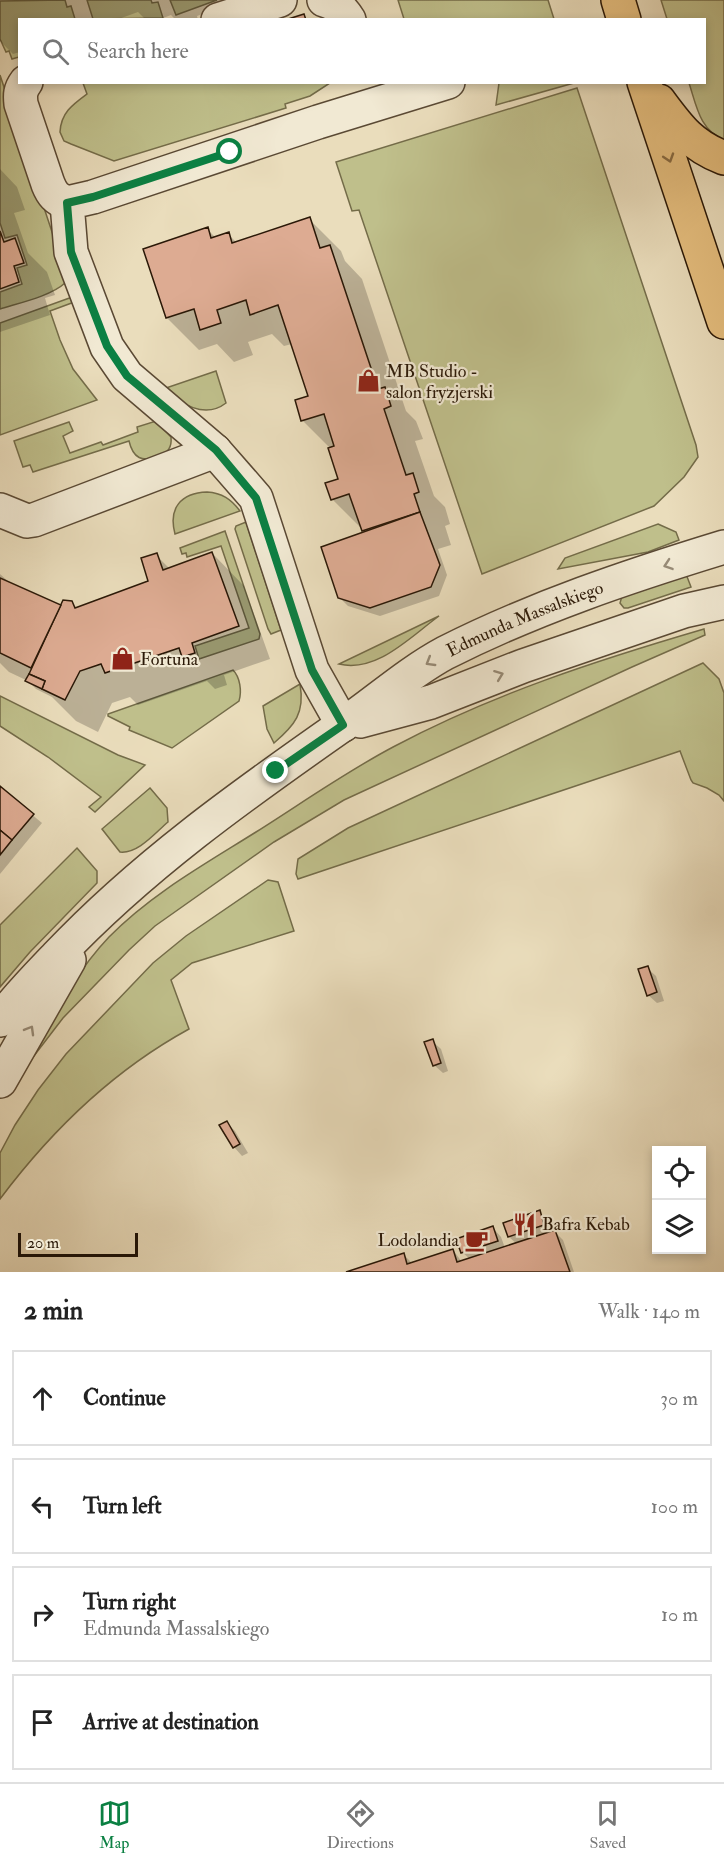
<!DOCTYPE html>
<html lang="en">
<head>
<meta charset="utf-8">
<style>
  body { margin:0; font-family:"IM FELL Double Pica",serif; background:#f2f2f2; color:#222 }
  .controls { position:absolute; right:18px; bottom:18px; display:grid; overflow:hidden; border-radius:0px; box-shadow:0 3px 9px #0003 }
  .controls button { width:54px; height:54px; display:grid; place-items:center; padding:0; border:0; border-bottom:2px solid #e0e0e0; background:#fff; color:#222; font:30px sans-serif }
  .scale { position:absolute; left:18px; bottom:15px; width:120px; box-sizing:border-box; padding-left:6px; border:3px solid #2a1807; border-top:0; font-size:16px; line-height:21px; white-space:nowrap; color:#2a1807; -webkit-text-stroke:4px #f1e9d3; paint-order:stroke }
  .stop { position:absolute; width:18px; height:18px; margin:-14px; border:4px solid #0b8043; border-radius:50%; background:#fff }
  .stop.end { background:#0b8043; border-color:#fff; box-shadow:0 2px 6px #0008 }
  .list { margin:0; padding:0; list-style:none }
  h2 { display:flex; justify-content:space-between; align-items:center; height:78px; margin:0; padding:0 24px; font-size:26px }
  h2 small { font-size:20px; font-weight:400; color:#767676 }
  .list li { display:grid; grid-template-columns:39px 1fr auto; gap:18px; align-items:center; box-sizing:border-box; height:96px; margin:0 12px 12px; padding:0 12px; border:2px solid #e0e0e0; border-radius:0px }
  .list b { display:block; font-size:22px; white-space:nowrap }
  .list p { margin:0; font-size:20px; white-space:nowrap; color:#767676 }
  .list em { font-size:20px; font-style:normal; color:#767676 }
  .icon { flex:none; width:33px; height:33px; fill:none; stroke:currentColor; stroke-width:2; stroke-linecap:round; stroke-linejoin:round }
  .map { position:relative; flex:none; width:724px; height:1272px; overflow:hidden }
  .search { position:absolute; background:#fff; box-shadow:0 3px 9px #0003; left:18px; right:18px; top:18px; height:66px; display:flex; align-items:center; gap:15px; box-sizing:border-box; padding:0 21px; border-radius:0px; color:#767676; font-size:22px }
  .sheet { height:510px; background:#fff }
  nav { display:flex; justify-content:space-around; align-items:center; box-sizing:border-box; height:84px; border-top:2px solid #e0e0e0; background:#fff; font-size:16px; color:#767676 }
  nav a { display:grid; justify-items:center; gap:3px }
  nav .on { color:#0b8043 }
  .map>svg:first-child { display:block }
</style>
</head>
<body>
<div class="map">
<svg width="724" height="1272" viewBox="0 0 724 1272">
  <rect width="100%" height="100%" fill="#eaddbc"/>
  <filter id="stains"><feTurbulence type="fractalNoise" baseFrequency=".00333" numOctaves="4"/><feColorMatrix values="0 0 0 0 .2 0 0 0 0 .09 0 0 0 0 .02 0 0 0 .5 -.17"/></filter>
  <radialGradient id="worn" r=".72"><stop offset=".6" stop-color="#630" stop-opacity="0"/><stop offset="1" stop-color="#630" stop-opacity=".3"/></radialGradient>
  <g fill="#bfbf8b" stroke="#746c49" stroke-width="1.5">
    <path d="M65,0L67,7L71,6L75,19L20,20L19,57L12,59L9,51L6,52L0,39V1Z"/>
    <path d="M87,0H151L152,3L158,2L163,18L93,19Z"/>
    <path d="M170,0H217L176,15Z"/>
    <path d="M398,0H548L554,19H404Z"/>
    <path d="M661,0H724V139C700,132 696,104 689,83L704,82V20L667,19Z"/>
    <path d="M0,75L58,250L65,283C51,296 19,303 0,309V292L22,284L17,268L27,265L17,235L5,238L0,223Z"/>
    <path d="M83,83V82L330,83L310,96L285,104L286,108L114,161L71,144L64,141L60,132C61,113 72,105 87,94Z"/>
    <path d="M499,83V82L574,83L496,105Z"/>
    <path d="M577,88L696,445L698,457L684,477L654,506L482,574L359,210L352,211L336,162Z"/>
    <path d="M75,296L77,301L50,311L60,340L73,369L97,400L0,435V323Z"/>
    <path d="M216,371L226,403C204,420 181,403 163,389Z"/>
    <path d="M156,421L171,437C172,448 168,452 159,456C142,463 133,458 129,441L33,472L30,465L23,467L14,441L69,422L73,431L63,436L70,453L101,442L103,445L138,432L137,427Z"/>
    <path d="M207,492C222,493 231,499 240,511L175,534C168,508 181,493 207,492Z"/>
    <path d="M246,522L281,630L271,634L268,629L235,529L236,526Z"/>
    <path d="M658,524L676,532L679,540L648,552L558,569L565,558Z"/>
    <path d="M225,531L260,634L259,639L199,659L195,646L249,628L221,546L187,557L186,553L182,554L180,548Z"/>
    <path d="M686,574L691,587L628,608H624L620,603L622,596Z"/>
    <path d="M439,616C410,637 377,673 339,664Z"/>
    <path d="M704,629L705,635L632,667L344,800L274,842L155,926L129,950L63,1018L17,1078C46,1030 70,978 109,937C151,894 205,864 256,832C302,803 347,771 395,746C493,694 598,660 704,629Z"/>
    <path d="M703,663L719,679L724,693V801L719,795L707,788L693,783L691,780L680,751L298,879L296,874L298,859L348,828Z"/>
    <path d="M233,670C240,677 242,691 239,701L172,748L129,730L130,727L108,716V714Z"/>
    <path d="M300,684C305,713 295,725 274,743L267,729L263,706Z"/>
    <path d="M0,696L118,755L145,765L95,812L89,807L101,797L48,757L0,726Z"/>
    <path d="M150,788L167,808L168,822C155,833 138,854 120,852L102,829Z"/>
    <path d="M77,848L97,871V883L30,952L0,987V925Z"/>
    <path d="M268,880L278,882L294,931L192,963L171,980L189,1029C114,1070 51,1131 0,1199V1153L15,1125L38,1090L66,1054L153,963L186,936Z"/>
  </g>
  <g fill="#0003">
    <path d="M0,0H242L197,16L198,20H176L171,15L158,20H146L138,12L116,20H20V52L13,54L0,41Z"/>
    <path d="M0,169L17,187L25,210L14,213L28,253L47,272L55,295L45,298L50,315L0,332Z"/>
    <path d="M309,219L341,251L345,261L362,279L406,411L416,421L423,439L415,441L434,496L445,507L450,524L445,526L451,545L438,549L447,575L439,596L380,616L348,606L339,597L366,533L332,499L340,480L331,449L302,420L310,397L292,344L284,346L272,334L248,342L253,355L234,362L217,344L199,350L167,318L207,229L216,238L228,234L237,243Z"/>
    <path d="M212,553L244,586L270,659L224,675L227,685L215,689L207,681L138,705L130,697L112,703L98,732L76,721L52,697L36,689L28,681L9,672L0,663V574L11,584L62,607L72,603L78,609L150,582L156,555L170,569Z"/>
    <path d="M0,788L42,823L0,874Z"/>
    <path d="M647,968L656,976L664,1001L657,1003L648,995Z"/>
    <path d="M432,1041L441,1049L448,1071L443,1073L434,1065Z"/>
    <path d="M227,1123L235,1131L248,1153L242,1156L234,1147Z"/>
    <path d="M539,1212L548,1221L552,1233L555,1232L563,1240L574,1272H351L404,1255L413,1264L453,1250L462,1262L470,1259L463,1253L458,1240L493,1228L501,1237L505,1248L517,1244L509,1237Z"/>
  </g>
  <g fill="#ddab92" stroke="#2a1807" stroke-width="1.5">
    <path d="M304,14L306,20H285Z"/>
    <path d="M310,217L320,248L330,245L378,389L385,387L391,406L384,409L406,475L413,473L419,492L414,494L420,512L362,531L349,494L331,500L325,483L338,479L328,448L334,446L324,414L301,421L295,400L308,396L278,305L250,315L246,300L217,310L221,323L200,330L194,309L166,318L143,249L208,227L211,238L229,232L232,243Z"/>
    <path d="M0,231L4,242L15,238L24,263L14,266L19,282L0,289Z"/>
    <path d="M420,512L440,565L431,587L370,608L338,598L321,547Z"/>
    <path d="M212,552L239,626L192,643L195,653L182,657L179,648L105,673L101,664L80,671L65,700L42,689L45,681L29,674L63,600L72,601L75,608L148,581L141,558L157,553L163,570Z"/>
    <path d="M0,578L61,605L31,668L0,653Z"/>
    <path d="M29,674L45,681L42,689L25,681Z"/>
    <path d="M0,786L34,814L12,840L0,830Z"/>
    <path d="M0,830L12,840L0,855Z"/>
    <path d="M648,966L657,992L647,996L638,969Z"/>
    <path d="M433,1039L441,1063L433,1066L424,1042Z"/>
    <path d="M227,1121L240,1144L233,1148L219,1125Z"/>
    <path d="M540,1210L544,1225L508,1237L503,1223Z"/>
    <path d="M493,1226L498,1241L461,1253L456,1239Z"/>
    <path d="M555,1230L570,1272H346L404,1253L407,1264L453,1249L457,1262Z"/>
  </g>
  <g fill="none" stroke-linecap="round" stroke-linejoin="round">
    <defs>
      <g id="minor">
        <path d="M324,0C336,3 343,10 349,20"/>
        <path d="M218,20L280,0"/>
        <path d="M26,82C20,90 20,95 21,104L48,184C52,194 56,199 67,203"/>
        <path d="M0,510L27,521L34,520L215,451"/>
        <path d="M360,721L431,702L523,666L684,611L724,602"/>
        <path d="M343,725L312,670L256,498L215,451L127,376L107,347L71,252L67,203L93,197L318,122L448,82"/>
        <path id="s1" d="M0,1020C17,997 37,977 57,956C141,867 241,796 341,726C376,702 408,673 445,653C534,608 629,576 724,547"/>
        <path d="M0,1081L69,960"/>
      </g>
      <g id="major">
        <path d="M618,0L624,20"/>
        <path d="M644,82L724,322"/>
        <path d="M659,101C679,128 691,145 724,158"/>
      </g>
    </defs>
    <use href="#minor" stroke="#5a4934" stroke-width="36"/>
    <use href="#major" stroke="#2a1807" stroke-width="36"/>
    <use href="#minor" stroke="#f1e9d3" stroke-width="33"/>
    <use href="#major" stroke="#e5be7e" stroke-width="33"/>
  </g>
  <defs><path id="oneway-chevron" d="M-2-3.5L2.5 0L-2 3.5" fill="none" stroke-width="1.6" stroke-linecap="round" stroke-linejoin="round" transform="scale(1.5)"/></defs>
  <use stroke="#886b42" href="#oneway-chevron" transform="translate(669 158) rotate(72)"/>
  <g stroke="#978b77">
    <use href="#oneway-chevron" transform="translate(668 565) rotate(161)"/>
    <use href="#oneway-chevron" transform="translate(430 662) rotate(149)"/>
    <use href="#oneway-chevron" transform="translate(499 675) rotate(-21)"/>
    <use href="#oneway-chevron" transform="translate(30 1030) rotate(-60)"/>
  </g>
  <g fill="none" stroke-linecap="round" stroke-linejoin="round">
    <path stroke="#0b8043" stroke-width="8" d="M230,152L93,197L67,203L71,252L107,346L127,376L216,450L256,498L312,670L343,725L276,771"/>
  </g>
  <defs>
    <symbol id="shop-bare" viewBox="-9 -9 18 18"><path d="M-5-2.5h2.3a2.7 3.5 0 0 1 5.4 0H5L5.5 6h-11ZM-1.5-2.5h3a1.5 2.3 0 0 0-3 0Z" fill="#8f2418" stroke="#f1e9d3" stroke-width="2.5" paint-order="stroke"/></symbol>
    <symbol id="restaurant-bare" viewBox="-9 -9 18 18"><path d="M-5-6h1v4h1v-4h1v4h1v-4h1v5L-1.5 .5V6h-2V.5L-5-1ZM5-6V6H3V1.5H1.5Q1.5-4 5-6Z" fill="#8f2418" stroke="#f1e9d3" stroke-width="2.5" paint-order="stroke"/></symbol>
    <symbol id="cafe-bare" viewBox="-9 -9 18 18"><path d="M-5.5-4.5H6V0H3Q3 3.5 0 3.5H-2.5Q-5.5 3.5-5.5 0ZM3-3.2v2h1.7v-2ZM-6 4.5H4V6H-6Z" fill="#8f2418" stroke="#f1e9d3" stroke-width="2.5" paint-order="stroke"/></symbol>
  </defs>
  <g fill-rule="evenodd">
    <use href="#shop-bare" x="352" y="364" width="33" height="33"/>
    <use href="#shop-bare" x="106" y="642" width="33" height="33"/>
    <use href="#restaurant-bare" x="508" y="1208" width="33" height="33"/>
    <use href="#cafe-bare" x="460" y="1224" width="33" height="33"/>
  </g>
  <g text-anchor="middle" stroke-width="4.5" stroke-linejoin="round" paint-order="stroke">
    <g font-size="18" fill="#2a1807" stroke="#f1e9d3" text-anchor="start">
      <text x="386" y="377">MB Studio -<tspan x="386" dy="21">salon fryzjerski</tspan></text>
      <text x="140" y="665">Fortuna</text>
      <text x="542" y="1230">Bafra Kebab</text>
      <text x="459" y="1246" text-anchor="end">Lodolandia</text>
    </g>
    <g font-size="18" fill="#2a1807" stroke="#f1e9d3">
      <text dy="6" stroke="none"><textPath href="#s1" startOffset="666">Edmunda Massalskiego</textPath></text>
    </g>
  </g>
  <rect width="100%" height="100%" filter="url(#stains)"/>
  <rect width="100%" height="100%" fill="url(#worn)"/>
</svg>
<div class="controls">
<button><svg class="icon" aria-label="locate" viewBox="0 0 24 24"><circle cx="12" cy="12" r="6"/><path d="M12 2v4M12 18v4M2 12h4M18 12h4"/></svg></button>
<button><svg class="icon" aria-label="layers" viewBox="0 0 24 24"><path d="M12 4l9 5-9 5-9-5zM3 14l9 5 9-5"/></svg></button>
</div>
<div class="scale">20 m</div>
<div class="stop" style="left:230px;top:152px"></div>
<div class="stop end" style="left:276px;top:771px"></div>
<div class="search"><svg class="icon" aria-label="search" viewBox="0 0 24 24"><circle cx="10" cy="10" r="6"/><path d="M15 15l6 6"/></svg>Search here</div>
</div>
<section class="sheet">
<h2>2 min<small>Walk · 140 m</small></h2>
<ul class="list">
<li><svg class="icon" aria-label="ahead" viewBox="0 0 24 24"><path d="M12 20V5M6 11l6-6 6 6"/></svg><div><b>Continue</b></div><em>30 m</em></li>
<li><svg class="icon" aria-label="left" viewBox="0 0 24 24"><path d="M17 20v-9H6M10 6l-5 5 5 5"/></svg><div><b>Turn left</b></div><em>100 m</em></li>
<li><svg class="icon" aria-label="right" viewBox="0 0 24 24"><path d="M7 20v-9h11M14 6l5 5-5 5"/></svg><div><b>Turn right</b><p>Edmunda Massalskiego</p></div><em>10 m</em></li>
<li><svg class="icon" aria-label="arrive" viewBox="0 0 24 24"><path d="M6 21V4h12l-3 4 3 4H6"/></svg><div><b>Arrive at destination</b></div></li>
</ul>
</section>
<nav>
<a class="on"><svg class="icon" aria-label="map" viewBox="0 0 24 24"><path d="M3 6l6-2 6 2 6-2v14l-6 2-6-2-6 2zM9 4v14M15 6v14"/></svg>Map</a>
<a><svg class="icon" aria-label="directions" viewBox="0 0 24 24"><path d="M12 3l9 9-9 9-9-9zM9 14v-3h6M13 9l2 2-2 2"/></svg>Directions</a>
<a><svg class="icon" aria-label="saved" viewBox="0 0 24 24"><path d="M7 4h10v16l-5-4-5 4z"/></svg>Saved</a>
</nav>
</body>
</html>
